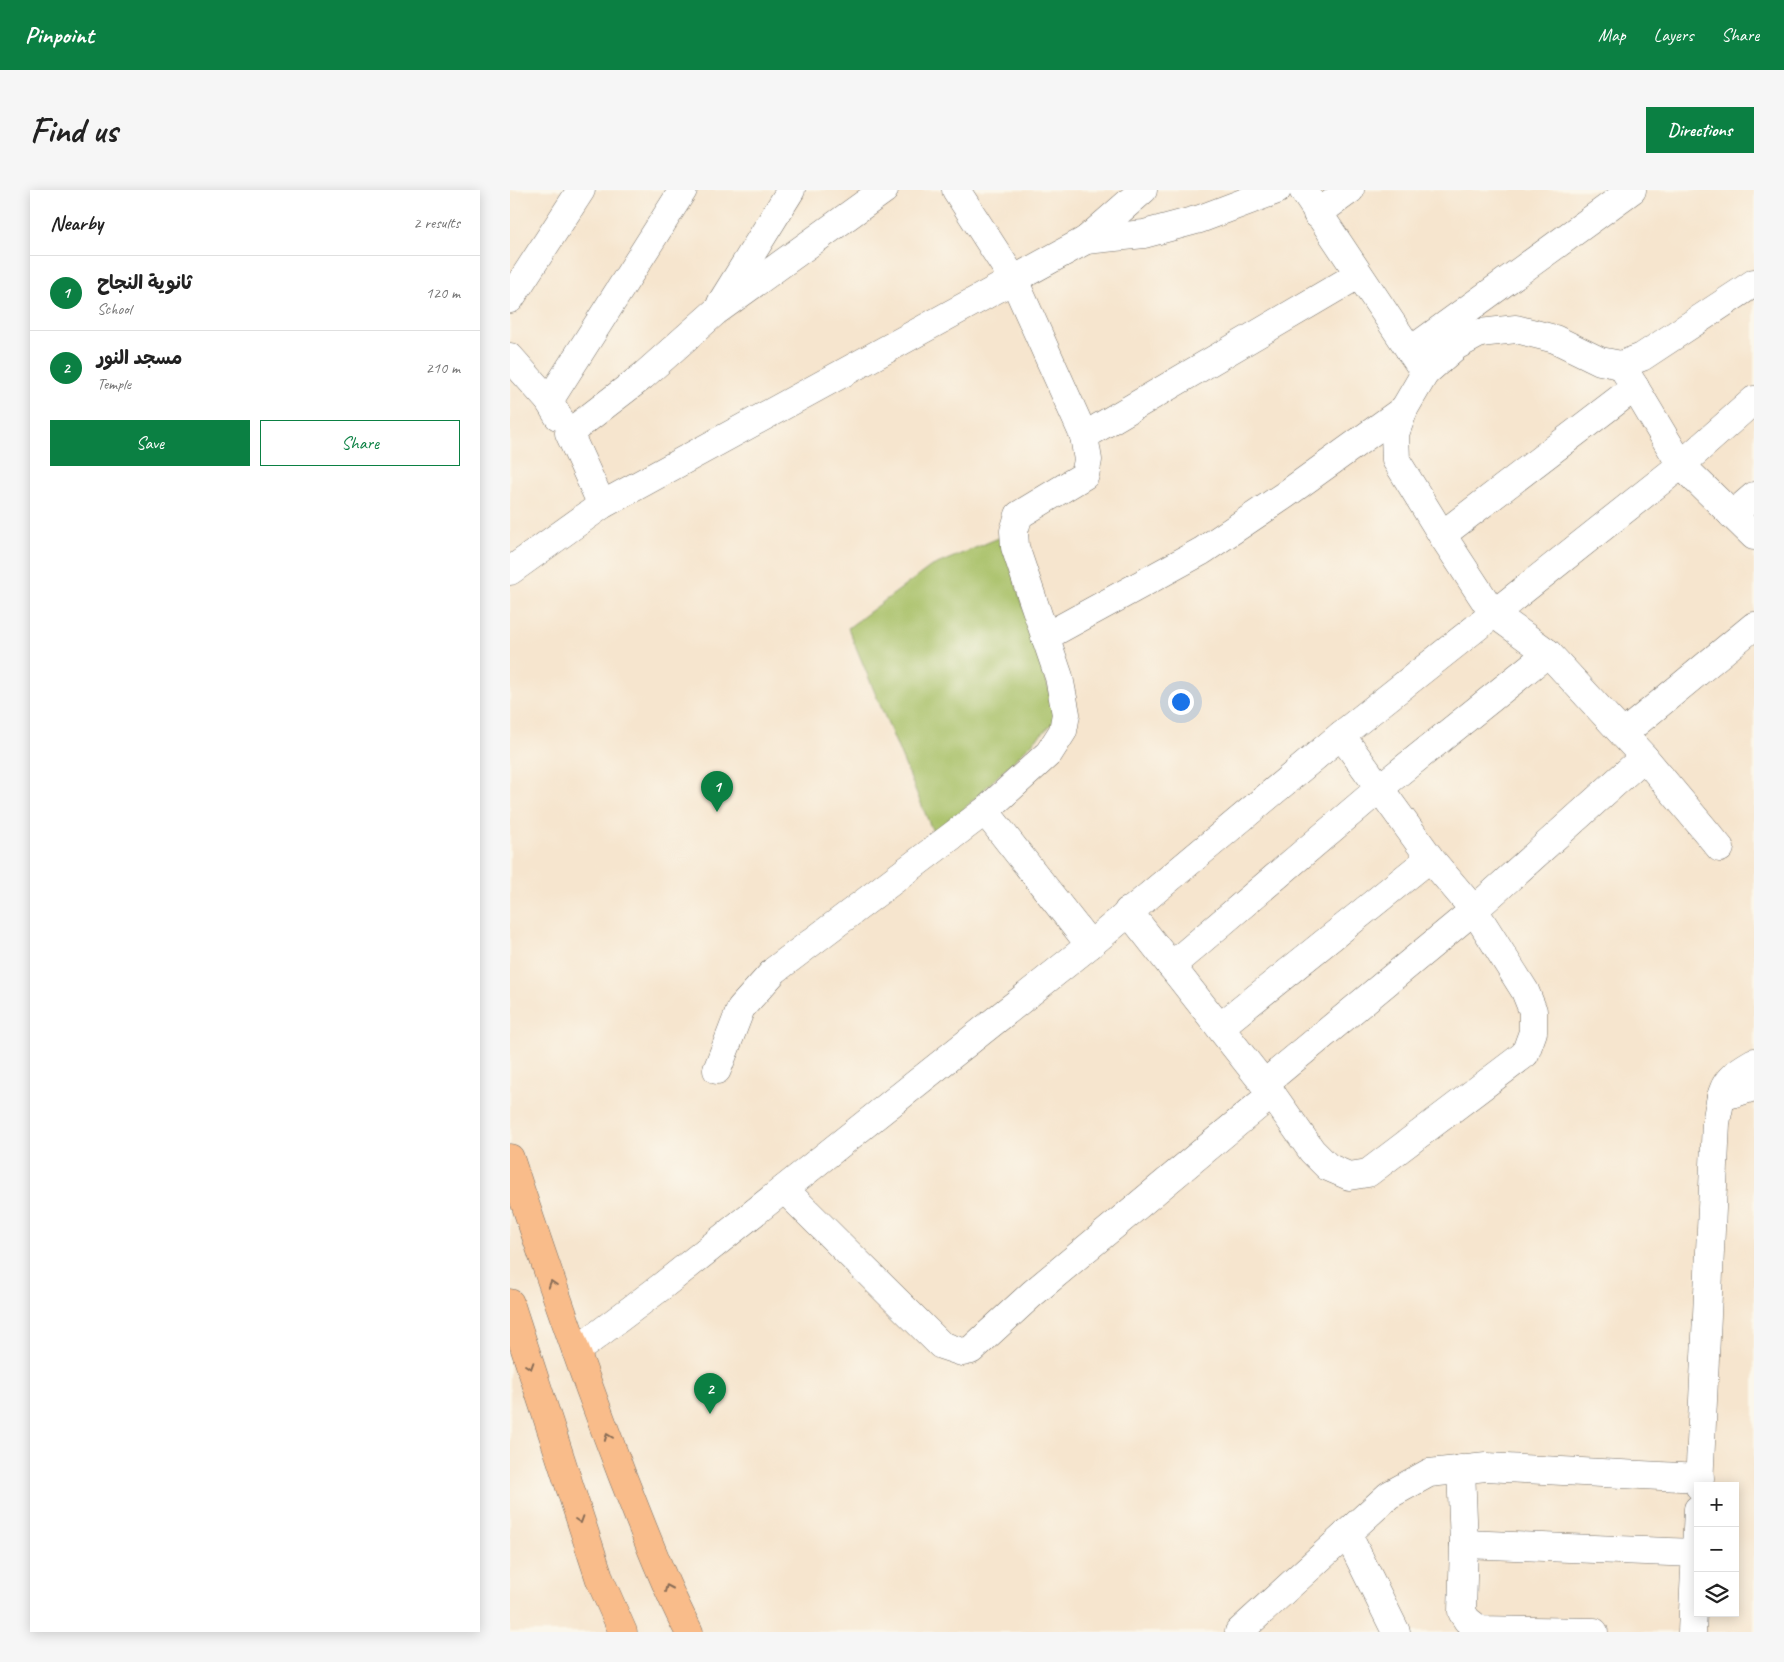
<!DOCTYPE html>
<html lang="en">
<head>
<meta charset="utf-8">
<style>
  body { margin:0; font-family:Caveat,"Playpen Sans Arabic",sans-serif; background:#f6f6f6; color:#222 }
  .controls { position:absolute; right:15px; bottom:15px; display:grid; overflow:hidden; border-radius:0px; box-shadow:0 2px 12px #0003 }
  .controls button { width:45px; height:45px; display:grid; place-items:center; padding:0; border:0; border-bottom:1px solid #e0e0e0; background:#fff; color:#222; font:25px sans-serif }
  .you { position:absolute; left:670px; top:511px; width:18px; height:18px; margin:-12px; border:4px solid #fff; border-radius:50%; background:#1a73e8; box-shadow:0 0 0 8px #1a73e833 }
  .badge { display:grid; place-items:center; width:32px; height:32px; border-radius:50%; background:#0b8043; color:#fff; font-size:16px; font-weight:700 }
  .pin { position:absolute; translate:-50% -41px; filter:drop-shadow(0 1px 2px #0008) }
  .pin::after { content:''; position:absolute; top:26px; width:18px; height:15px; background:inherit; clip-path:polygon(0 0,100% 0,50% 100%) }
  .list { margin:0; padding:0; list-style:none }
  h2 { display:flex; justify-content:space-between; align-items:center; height:65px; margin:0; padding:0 20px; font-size:21px }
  h2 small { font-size:16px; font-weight:400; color:#767676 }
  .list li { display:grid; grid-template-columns:32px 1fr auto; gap:15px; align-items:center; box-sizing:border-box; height:75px; padding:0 20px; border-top:1px solid #e0e0e0 }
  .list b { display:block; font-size:19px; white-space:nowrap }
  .list p { margin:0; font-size:16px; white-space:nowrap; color:#767676 }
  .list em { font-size:16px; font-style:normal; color:#767676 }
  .actions { display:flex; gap:10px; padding:15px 20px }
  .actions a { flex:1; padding:11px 0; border:1px solid #0b8043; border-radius:0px; text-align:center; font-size:18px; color:#0b8043 }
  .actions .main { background:#0b8043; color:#fff }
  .icon { flex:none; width:28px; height:28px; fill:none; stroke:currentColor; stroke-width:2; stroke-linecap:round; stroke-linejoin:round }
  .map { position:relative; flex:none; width:1244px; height:1442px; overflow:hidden; border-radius:0px }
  header { display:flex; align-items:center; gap:30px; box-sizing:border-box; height:70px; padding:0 25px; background:#0b8043; color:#fff }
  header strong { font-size:24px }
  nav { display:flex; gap:28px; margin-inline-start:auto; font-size:18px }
  .intro { display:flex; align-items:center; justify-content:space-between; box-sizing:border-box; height:120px; padding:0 30px }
  h1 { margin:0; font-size:35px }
  .button { padding:12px 22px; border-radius:0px; background:#0b8043; color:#fff; font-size:18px; font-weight:700 }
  main { display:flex; gap:30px; padding:0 30px }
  aside { flex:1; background:#fff; border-radius:0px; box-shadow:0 2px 12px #0003 }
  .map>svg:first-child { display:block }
</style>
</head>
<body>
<header>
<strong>Pinpoint</strong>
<nav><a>Map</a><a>Layers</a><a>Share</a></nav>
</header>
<div class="intro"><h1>Find us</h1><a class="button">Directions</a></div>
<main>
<aside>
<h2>Nearby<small>2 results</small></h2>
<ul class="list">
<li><span class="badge">1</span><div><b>ثانوية النجاح</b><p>School</p></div><em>120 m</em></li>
<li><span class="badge">2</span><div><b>مسجد النور</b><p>Temple</p></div><em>210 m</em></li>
</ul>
<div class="actions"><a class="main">Save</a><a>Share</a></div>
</aside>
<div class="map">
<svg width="1244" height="1442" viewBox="0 0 1244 1442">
  <rect width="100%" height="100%" fill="#fbf7ec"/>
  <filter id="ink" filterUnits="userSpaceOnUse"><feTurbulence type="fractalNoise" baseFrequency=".02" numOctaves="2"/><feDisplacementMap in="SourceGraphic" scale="10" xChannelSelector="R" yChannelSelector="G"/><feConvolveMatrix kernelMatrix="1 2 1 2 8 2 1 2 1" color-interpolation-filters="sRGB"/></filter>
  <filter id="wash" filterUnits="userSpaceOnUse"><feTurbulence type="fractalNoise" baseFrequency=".0096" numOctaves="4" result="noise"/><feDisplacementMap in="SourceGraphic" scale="20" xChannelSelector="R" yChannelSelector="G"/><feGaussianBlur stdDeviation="1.12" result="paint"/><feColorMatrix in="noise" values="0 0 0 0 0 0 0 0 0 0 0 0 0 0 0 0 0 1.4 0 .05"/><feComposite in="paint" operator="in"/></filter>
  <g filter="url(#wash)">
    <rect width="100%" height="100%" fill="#f6e5ce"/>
    <path fill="#a7c066" stroke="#697648" d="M491,347L548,528L425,647L338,438L420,377Z"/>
  </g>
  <g filter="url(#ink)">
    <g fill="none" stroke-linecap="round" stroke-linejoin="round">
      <defs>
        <g id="minor">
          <path d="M793,0L915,183L946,156L970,143L1006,139L1045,149L1090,171L1111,175L1132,167L1244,93"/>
          <path d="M807,24L840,0"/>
          <path d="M576,50L634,44L690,29L767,0"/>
          <path d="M0,109L71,0"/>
          <path d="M211,113L281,0"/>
          <path d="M900,161L1122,0"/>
          <path d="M0,167L39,211L48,226"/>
          <path d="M1115,181L1171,275L1244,346"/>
          <path d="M915,183L894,219L885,244L886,270L932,345L983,423L1038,463L1134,567L1210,658"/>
          <path d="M39,211L173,0"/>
          <path d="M574,246L848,85"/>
          <path d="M92,315L59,243L133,186L205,122L374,0"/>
          <path d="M1222,325L1244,306"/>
          <path d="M932,345L1125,197"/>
          <path d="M0,381L92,315L576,50L633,0"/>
          <path d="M535,447L692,361L775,305L894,219"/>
          <path d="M1113,544L1244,436"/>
          <path d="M475,621L580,755"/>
          <path d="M618,721L762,904L802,961L818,977L839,986L858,983L1015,864L1023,842V821L1015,801L964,720L920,668L831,545"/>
          <path d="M661,776L871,597L1038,463"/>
          <path d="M710,837L920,668"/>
          <path d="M207,880L231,818L265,780L475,621L539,563L553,541L556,524L549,487L505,357L504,341L509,325L575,285L578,270L574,246L504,90L446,0"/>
          <path d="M754,894L964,720L1134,567"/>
          <path d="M1211,907L1244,897"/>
          <path d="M274,999L431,1155L452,1162L461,1160L522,1104L762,904"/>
          <path d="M66,1161L151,1097L580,755L831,545L1171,275L1244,210"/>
          <path d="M951,1279L954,1354L952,1422L957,1430L970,1440L1084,1442"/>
          <path d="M1189,1296L1206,933C1213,896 1211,891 1244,872"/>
          <path d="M837,1343L886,1442"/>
          <path d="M954,1354L1185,1363"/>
          <path d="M729,1442L879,1305L919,1283L976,1277L1190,1288"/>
          <path d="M1182,1442L1188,1319"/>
        </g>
        <g id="highway">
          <path d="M0,968C35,1075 72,1181 112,1285C133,1338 153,1392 179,1442"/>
          <path d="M0,1113L90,1390L113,1442"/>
        </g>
      </defs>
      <use href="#minor" stroke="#726c64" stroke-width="29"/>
      <use href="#highway" stroke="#726c64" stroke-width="29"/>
      <use href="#minor" stroke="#fff" stroke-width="28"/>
      <use href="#highway" stroke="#f9bc8a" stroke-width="28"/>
    </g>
    <defs><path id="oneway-chevron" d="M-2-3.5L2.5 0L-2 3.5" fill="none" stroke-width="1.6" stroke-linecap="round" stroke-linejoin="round" transform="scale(1.25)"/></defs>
    <g stroke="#886c56">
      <use href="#oneway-chevron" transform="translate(42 1094) rotate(-108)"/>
      <use href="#oneway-chevron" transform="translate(20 1176) rotate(72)"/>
      <use href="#oneway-chevron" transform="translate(98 1247) rotate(-111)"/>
      <use href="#oneway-chevron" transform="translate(70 1330) rotate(72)"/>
      <use href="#oneway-chevron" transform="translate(158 1398) rotate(-114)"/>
    </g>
  </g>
</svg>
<div class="controls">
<button>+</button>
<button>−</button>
<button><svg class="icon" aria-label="layers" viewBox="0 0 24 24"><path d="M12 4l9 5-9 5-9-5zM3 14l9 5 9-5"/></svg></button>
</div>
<div class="you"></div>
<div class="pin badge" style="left:207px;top:622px">1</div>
<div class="pin badge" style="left:200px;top:1224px">2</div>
</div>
</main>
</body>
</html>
